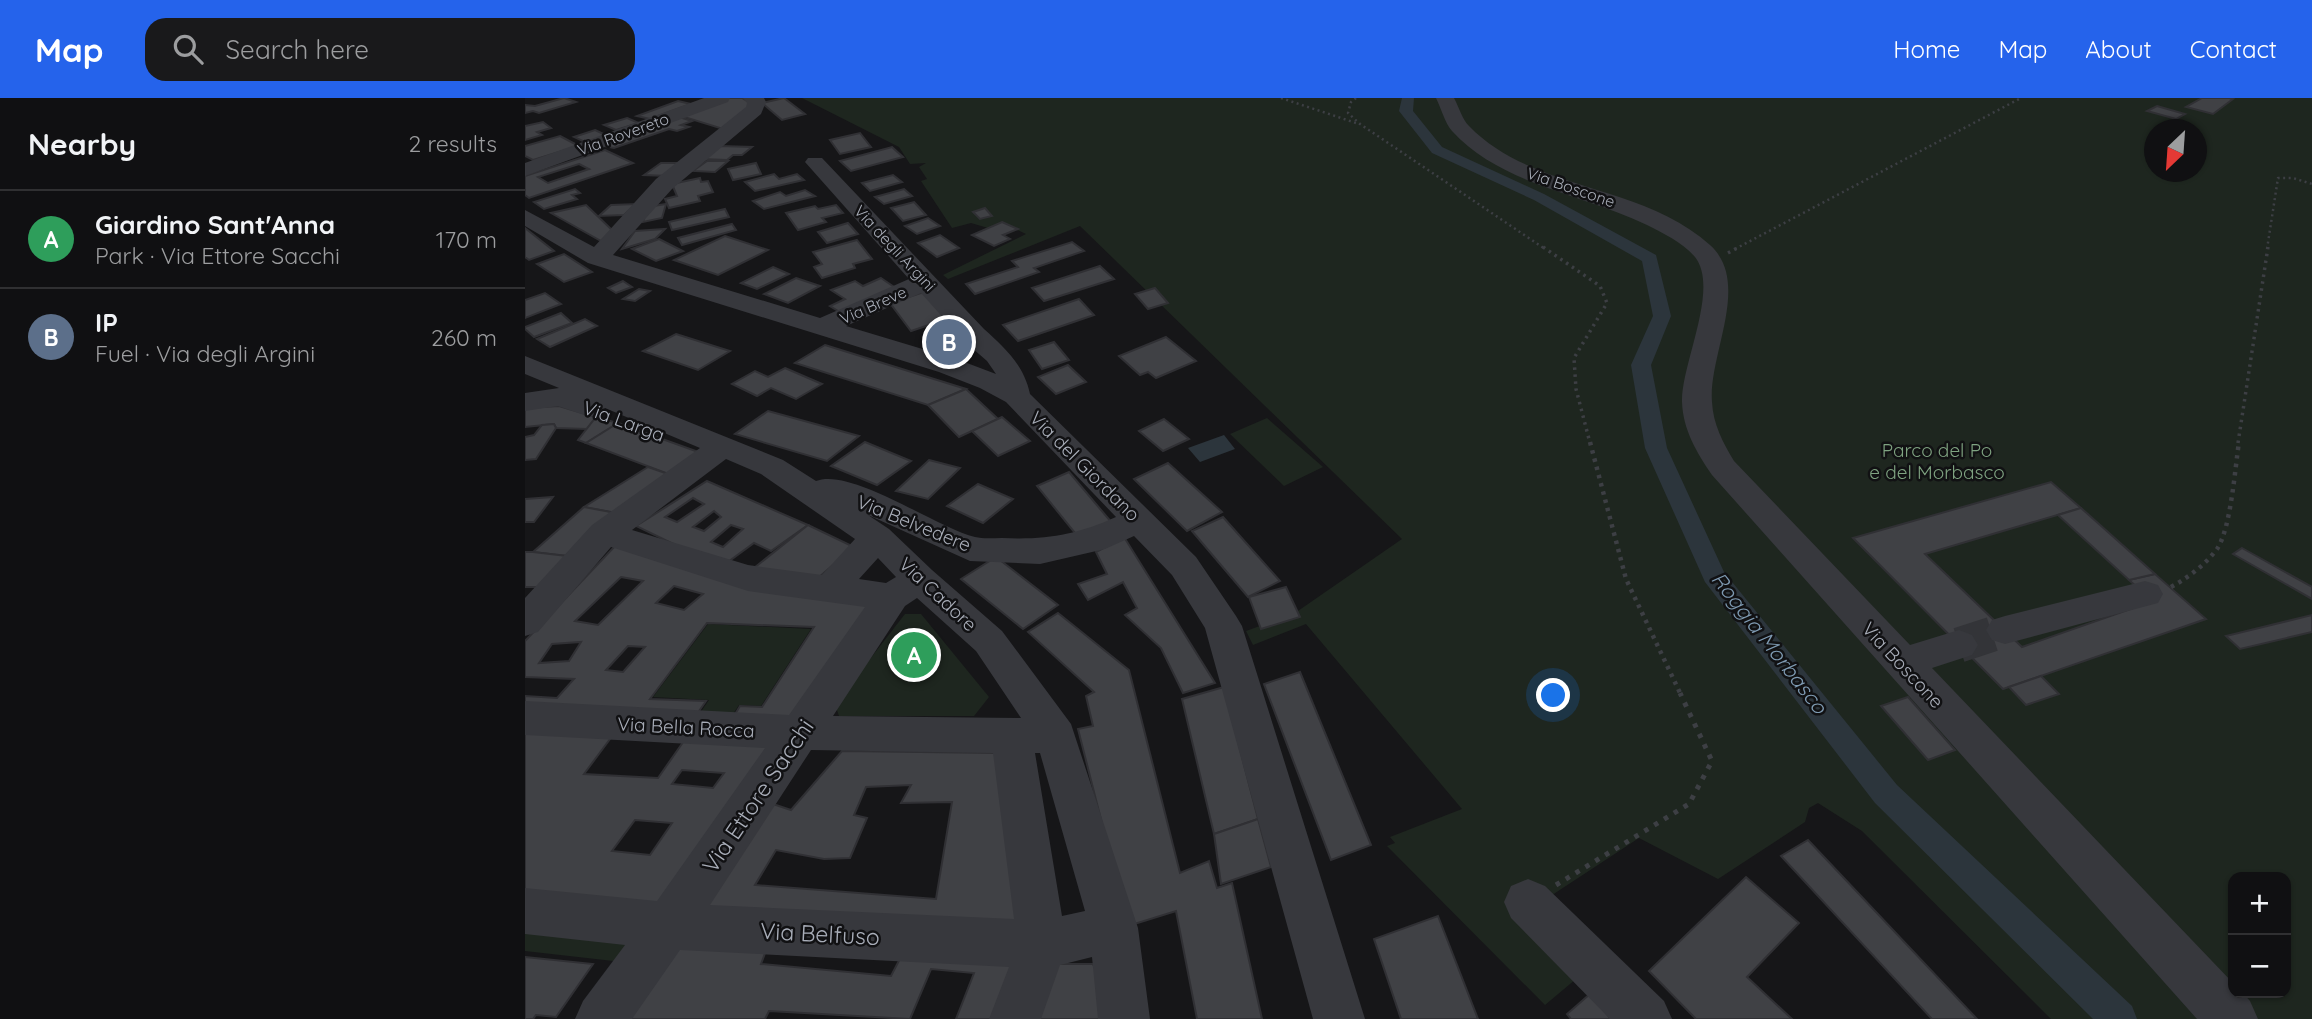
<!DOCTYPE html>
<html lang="en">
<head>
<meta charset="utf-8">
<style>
  body { margin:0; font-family:Quicksand,sans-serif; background:#19191b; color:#f1f3f6 }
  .controls { position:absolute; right:21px; bottom:21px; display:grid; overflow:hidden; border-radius:14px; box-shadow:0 2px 5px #0004 }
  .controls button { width:63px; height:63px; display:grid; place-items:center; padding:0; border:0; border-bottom:2px solid #303032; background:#101012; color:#f1f3f6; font:35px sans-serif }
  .compass { position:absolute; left:1619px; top:21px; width:63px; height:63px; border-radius:50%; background:#101012; box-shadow:0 2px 5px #0004; rotate:205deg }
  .you { position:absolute; left:1029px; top:598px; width:24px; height:24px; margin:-18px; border:5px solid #fff; border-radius:50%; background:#1a73e8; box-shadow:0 0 0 10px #1a73e833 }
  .badge { display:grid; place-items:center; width:46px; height:46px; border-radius:50%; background:#2563eb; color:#fff; font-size:23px; font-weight:700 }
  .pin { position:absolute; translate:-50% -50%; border:4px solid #fff; box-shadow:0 2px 7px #0006 }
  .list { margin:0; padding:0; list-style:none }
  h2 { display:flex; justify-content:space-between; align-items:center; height:91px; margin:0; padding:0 28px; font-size:30px }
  h2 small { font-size:23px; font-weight:400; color:#9c9d9f }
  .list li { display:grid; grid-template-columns:46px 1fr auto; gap:21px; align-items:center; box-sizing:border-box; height:98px; padding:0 28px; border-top:2px solid #303032 }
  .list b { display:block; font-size:26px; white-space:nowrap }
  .list p { margin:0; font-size:23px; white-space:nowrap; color:#9c9d9f }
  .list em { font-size:23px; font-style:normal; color:#9c9d9f }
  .icon { flex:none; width:38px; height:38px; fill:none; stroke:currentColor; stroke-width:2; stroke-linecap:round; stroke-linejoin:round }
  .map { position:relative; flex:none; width:1787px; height:921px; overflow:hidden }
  header { display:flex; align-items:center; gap:42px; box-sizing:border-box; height:98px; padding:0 35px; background:#2563eb; color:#fff }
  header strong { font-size:33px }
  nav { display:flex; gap:38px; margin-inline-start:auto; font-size:24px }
  .search { width:490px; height:63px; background:#19191b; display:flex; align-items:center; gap:18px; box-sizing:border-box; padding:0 24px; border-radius:21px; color:#9c9d9f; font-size:26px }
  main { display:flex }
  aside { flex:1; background:#101012 }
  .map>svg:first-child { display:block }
</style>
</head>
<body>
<header>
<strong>Map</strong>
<div class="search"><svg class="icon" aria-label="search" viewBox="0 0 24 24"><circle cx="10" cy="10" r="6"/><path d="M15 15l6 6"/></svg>Search here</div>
<nav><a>Home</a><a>Map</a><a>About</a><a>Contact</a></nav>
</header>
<main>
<aside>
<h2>Nearby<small>2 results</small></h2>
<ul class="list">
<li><span class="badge" style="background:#2e9e5b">A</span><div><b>Giardino Sant'Anna</b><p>Park · Via Ettore Sacchi</p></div><em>170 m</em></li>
<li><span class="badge" style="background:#5c6f8a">B</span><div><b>IP</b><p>Fuel · Via degli Argini</p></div><em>260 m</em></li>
</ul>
</aside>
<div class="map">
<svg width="1787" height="921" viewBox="0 0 1787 921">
  <rect width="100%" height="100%" fill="#161618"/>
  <g fill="#1e261f" fill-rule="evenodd">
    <path d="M277,0H1787V921H1526L1337,733L1293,705L1284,710L1280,724L1193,781L1114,740L1018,803L1076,860L1020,907L862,748L870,745L865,739L937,711L781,526L728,547L721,533L770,515L877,441L555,128L423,181L418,177L501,136L476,124L463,130L446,125L427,130L396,83L402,81L394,69L401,65L385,66L374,49ZM1630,32H1672V74H1630ZM1708,779H1761V895H1708Z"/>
    <path d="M742,320L798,369L759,388L705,336Z"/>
    <path d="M380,516H396L464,599L449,618H314L310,606Z"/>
    <path d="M183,526L286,531L236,608L214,607L208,616L175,615L184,602L128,599Z"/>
    <path d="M0,830L124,843L106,865L0,853Z"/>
  </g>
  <path fill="#2c353c" d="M699,337L710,351L675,364L663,350Z"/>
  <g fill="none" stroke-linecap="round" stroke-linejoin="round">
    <path fill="#2c353c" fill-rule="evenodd" d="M877,0H889L888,13L917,49L1019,96L1131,157L1146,218L1126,267L1142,350L1199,474L1372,687L1607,908L1612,921H1568L1350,705L1180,484L1120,350L1106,267L1128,218L1117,163L1009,102L907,55L874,13Z"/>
  </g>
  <g fill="#404145" stroke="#303034" stroke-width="2" fill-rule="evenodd">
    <path d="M39,0L51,4L14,15L8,13L0,15V7L10,8Z"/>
    <path d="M203,0H217L229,7L198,31L156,18Z"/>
    <path d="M259,0L280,16L257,22L237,5Z"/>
    <path d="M1677,0H1704L1708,1L1688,16L1661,9Z"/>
    <path d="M153,3L166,6L125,21L112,18Z"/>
    <path d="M1632,8L1660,16L1651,21L1622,13Z"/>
    <path d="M154,19L167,23L156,27L164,29L152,33L144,31L89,50L79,48Z"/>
    <path d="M102,20L114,25L91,32L79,27Z"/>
    <path d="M18,24L26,30L12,34L17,37L0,42V28Z"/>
    <path d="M70,32L83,38L62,45L49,39Z"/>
    <path d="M335,35L346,49L315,56L305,42Z"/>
    <path d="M35,38L54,48L8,62L0,58V48Z"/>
    <path d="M195,48L227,49L217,57H208L202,62L177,61Z"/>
    <path d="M367,49L378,59L326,73L315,63Z"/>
    <path d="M80,52L108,65L4,100L0,97V78ZM54,66L64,71L23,85L13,79Z"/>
    <path d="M182,63H203L190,74L168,73Z"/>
    <path d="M136,65H161L144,78L119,77Z"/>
    <path d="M231,65L236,76L208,82L203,71Z"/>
    <path d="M249,76L254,81L272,76L279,82L230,93L220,84Z"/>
    <path d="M368,77L377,84L345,93L337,85Z"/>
    <path d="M175,80L176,84L183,83L188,94L173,98L175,103L144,110L140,101L152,98L147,86Z"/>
    <path d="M50,91L55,95L47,97L52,101L19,111L9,104Z"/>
    <path d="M379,91L387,98L359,106L350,99Z"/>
    <path d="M280,92L290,98L239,111L228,103L255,94L261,98Z"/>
    <path d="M389,104L401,117L378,123L366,110Z"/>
    <path d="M111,106L99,117L74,118L86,107Z"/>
    <path d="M141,106L137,120L118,124L122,109Z"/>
    <path d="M61,107L87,132L76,143L26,115Z"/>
    <path d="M311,107L318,115L297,120L301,124L273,132L261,115L290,108L293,111Z"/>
    <path d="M460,110L467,118L455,121L448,114Z"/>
    <path d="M200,111L204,119L147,132L144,124Z"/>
    <path d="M403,120L415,128L392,136L380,128Z"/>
    <path d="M477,124L493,131L478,137L485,141L469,148L447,137Z"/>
    <path d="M323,125L333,136L302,145L293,134Z"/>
    <path d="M207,126L211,132L157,147L153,140Z"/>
    <path d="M0,130L29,153L4,162L0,159Z"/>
    <path d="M140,131L130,141L97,151L110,133Z"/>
    <path d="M415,137L434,150L412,159L393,145Z"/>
    <path d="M200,138L243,152L193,177L149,162Z"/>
    <path d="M134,141L158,153L131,163L107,151Z"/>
    <path d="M332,142L347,161L328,166L330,170L297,180L289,169L297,166L288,154Z"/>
    <path d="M547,144L559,153L509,170L514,174L450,196L441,186L493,169L487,163Z"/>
    <path d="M39,156L67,174L39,184L12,166Z"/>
    <path d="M575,168L589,181L519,203L507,190Z"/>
    <path d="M248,169L264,176L232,191L216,185Z"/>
    <path d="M271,180L295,188L263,205L239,196Z"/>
    <path d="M356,180L375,193L318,216L305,208L320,201L306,192L330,183L338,188Z"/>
    <path d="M98,183L107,189L91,195L83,190Z"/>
    <path d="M630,190L643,205L623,211L610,196Z"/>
    <path d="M114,191L125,193L110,203L98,201Z"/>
    <path d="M399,194L422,221L386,233L365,205Z"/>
    <path d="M20,195L36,206L0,220V202Z"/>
    <path d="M554,201L569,217L493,243L478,227Z"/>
    <path d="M36,215L47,225L9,239L0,231V229Z"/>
    <path d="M60,221L72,228L25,249L12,241Z"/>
    <path d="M151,236L205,253L173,272L118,253Z"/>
    <path d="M418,237L435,243L423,251L405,244Z"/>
    <path d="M641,239L671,263L631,280L623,274L615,277L594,258Z"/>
    <path d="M529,244L544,262L517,271L504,252Z"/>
    <path d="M300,247L441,291L403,307L270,265Z"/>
    <path d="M543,267L561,284L531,296L513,279Z"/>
    <path d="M260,270L297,286L271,301L246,290L232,298L207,286L230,273L243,279Z"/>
    <path d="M441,291L473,321L434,339L403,307Z"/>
    <path d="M34,308L71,319L62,331L31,330L29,326L0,329V310Z"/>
    <path d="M243,313L334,338L302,363L210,336Z"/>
    <path d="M71,319L93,325L61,345L53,342Z"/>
    <path d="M477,319L505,343L473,358L447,333Z"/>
    <path d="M639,321L664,341L638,353L614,333Z"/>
    <path d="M93,325L179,356L146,377L61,345Z"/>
    <path d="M29,326L31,330L11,361L0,362V339L9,337L17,327Z"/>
    <path d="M340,344L386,363L352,387L306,368Z"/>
    <path d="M404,362L435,370L403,401L371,393Z"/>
    <path d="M643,365L697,414L662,433L609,381Z"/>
    <path d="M123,369L146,377L91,415L59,409Z"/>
    <path d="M544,374L587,425L554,440L512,388Z"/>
    <path d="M182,383L283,427L246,453L229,445L196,469L111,428ZM168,400L179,406L152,424L140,419ZM189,413L196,419L179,433L168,429ZM206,427L218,431L198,449L186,444Z"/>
    <path d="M1526,384L1556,410L1400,456L1497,549L1628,503L1604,482L1630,476L1681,521L1478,591L1328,440Z"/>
    <path d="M453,386L488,401L458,425L422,408Z"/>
    <path d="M28,399L9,424H0V401Z"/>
    <path d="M59,409L91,415L42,458L8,454Z"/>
    <path d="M1556,410L1630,476L1604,482L1533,417Z"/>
    <path d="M698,419L755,483L723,499L667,433Z"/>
    <path d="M283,427L329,449L286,486L224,474Z"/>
    <path d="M599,439L690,585L658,595L636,550L600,517L612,510L598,484L563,502L553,486L582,476L571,454Z"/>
    <path d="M91,447L351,507L275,626L0,615V598L32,600L49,581L0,579V543ZM96,479L118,483L73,527L50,523ZM149,488L178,496L159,512L131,505ZM182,525L289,529L237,609L215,608L209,618L172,616L181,603L125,601ZM56,544L44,563L14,565L27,546ZM103,548L120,549L98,574L81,572Z"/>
    <path d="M1717,450L1787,489V501L1708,456Z"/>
    <path d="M0,454H8L42,458L13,489H0Z"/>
    <path d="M471,459L533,507L498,531L436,481Z"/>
    <path d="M761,489L775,519L736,531L724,499Z"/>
    <path d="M533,515L604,572L655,775L684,763L692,790L707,785L737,921H672L651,813L603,828L553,631L568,628L561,598L569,594L503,534Z"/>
    <path d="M1787,517V534L1715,551L1701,538Z"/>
    <path d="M775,574L846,747L806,762L739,586Z"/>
    <path d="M1516,578L1534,596L1501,607L1484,589Z"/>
    <path d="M699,589L733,721L689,736L657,601Z"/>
    <path d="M1383,599L1430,652L1403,662L1356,608Z"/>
    <path d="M0,629L91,633L59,676L133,680L161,640L253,646L143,820L0,805ZM157,672L199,675L188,690L147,686ZM110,722L147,725L125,757L87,753Z"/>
    <path d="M317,653L472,655L492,828L172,816L242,704L266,712ZM386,687L376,705L427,704L411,801L230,787L251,752L299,761L325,760L342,720L329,717L341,689Z"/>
    <path d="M733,721L746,769L696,786L689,736Z"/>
    <path d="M1283,742L1452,921H1407L1256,758Z"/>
    <path d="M1221,779L1274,825L1222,879L1267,921H1171L1124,873Z"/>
    <path d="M913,818L953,921H876L849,841Z"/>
    <path d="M149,838L243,847L236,866L366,878L379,853L506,858L485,921H431L449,875L406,871L385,921L244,913L240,921H94Z"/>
    <path d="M0,859L68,866L31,919L11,917L8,921H0Z"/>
    <path d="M521,866H568L593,921H498Z"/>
    <path d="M1065,896L1086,921H1046L1042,916Z"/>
  </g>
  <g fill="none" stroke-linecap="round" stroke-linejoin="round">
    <path stroke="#333438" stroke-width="35" stroke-dasharray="35 18" stroke-linecap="butt" d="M1434,547L1480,532"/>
    <g stroke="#3d3f44" stroke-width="2.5" stroke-dasharray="2 3.5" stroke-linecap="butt">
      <path d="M756,0L834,26"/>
      <path d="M831,0L826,4L823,15L835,26L1020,151"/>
      <path d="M1210,151L1496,0"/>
      <path d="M1742,151L1753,80H1768L1787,86"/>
    </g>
    <g stroke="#3d3f44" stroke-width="3.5" stroke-dasharray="2.5 4.5" stroke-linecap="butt">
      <path d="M1018,149L1075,188L1082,205L1049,260L1051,291L1065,345"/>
      <path d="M1203,155L1214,149"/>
      <path d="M1713,345L1743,149"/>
    </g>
    <g stroke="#3d3f44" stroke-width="4.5" stroke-dasharray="3.5 5" stroke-linecap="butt">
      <path d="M1065,344L1101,481L1156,597"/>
      <path d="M1646,489C1664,479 1680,467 1692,451C1706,430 1710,370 1714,344"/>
    </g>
    <path stroke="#3d3f44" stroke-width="5" stroke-dasharray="4.5 7" stroke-linecap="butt" d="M1031,787L1164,706L1187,663L1155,595"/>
    <g fill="#37383d" fill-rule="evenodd">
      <path d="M179,0H205L203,4L0,78V65Z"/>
      <path d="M218,0H239L241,4L236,16L147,91L88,157L295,220L384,181L280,64L283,60H297L459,231C480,250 499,267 505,296L671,459L711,518L717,528L840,921H788L680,530L647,477L609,438L580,451L515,466L445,463L343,417L364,431L407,472L477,533L546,626L613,830L625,921H573L567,859L535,867L516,921H464L484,869L155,852L107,921H50L58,903L100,847L0,836V790L132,803L240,650L0,637V603L264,617L340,509L223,493L86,449L13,534L0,538V500L67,427L175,350L80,310L75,316L65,319L33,308L0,313V295L34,290L0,276V258L258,362L291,383C326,369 412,430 450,439C458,441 468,440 477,440C521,442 551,437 591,419L481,304L455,290L414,274L63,165L0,128V112L69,149L131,81L221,9L222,5ZM396,195L439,243L462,263L471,276L434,262L321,228ZM201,361L236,376L330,441L297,477L223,467L107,432ZM353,460L371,479L361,485L334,481ZM392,500L451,553L496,620L308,618L380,508ZM286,652L468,655L489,821L185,807ZM510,655H515L560,813L537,818Z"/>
      <path d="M911,0H929C934,9 937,21 944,28C1008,94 1117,85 1185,147C1227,185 1183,257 1187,304C1188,326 1198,345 1209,363L1385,547L1434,532L1447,537L1453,547L1447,557L1407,570L1708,885V895H1718L1725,903L1733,921H1672L1187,377C1172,355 1158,332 1157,304C1156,266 1195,191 1170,159C1158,145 1138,135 1122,127C1059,96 976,87 927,33C920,25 916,10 911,0Z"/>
      <path d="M1620,483L1633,487L1638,496L1633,505L1480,546L1467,542L1461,532L1467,522L1480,518Z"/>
      <path d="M1003,781L1020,788L1139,903L1147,921H1085L986,820L979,804L986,788Z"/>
    </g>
  </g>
  <g text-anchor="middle" stroke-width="5" stroke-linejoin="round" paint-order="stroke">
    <g font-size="16" fill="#a8adb8" stroke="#111113">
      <text transform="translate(98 36) rotate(-20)" y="6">Via Rovereto</text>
      <text transform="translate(1046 89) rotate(19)" y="6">Via Boscone</text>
      <text transform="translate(370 150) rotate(47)" y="6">Via degli Argini</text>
      <text transform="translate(348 207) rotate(-24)" y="6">Via Breve</text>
    </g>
    <g font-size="19" fill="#a8adb8" stroke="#111113">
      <text transform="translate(99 323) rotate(20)" y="7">Via Larga</text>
      <text transform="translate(560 368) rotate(45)" y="7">Via del Giordano</text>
      <text transform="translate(389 425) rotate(22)" y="7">Via Belvedere</text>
      <text transform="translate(413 496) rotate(43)" y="7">Via Cadore</text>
      <text transform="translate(1378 567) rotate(47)" y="7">Via Boscone</text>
      <text transform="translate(161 629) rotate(3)" y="7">Via Bella Rocca</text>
    </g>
    <g font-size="19" fill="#7fa381" stroke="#111113">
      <text x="1412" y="359">Parco del Po<tspan x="1412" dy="22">e del Morbasco</tspan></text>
    </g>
    <g font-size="21" font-style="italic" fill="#7f9bb3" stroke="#111113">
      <text transform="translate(1244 545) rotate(52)" y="7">Roggia Morbasco</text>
    </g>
    <g font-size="23" fill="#a8adb8" stroke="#111113">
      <text transform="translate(233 698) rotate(-56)" y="8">Via Ettore Sacchi</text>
      <text transform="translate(295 836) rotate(3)" y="8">Via Belfuso</text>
    </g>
  </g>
</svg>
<div class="controls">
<button>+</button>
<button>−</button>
</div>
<svg class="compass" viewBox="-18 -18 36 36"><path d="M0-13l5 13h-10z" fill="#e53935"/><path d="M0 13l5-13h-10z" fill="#9c9d9f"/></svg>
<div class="you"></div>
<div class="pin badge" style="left:389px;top:557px;background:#2e9e5b">A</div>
<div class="pin badge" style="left:424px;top:244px;background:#5c6f8a">B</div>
</div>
</main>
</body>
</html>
